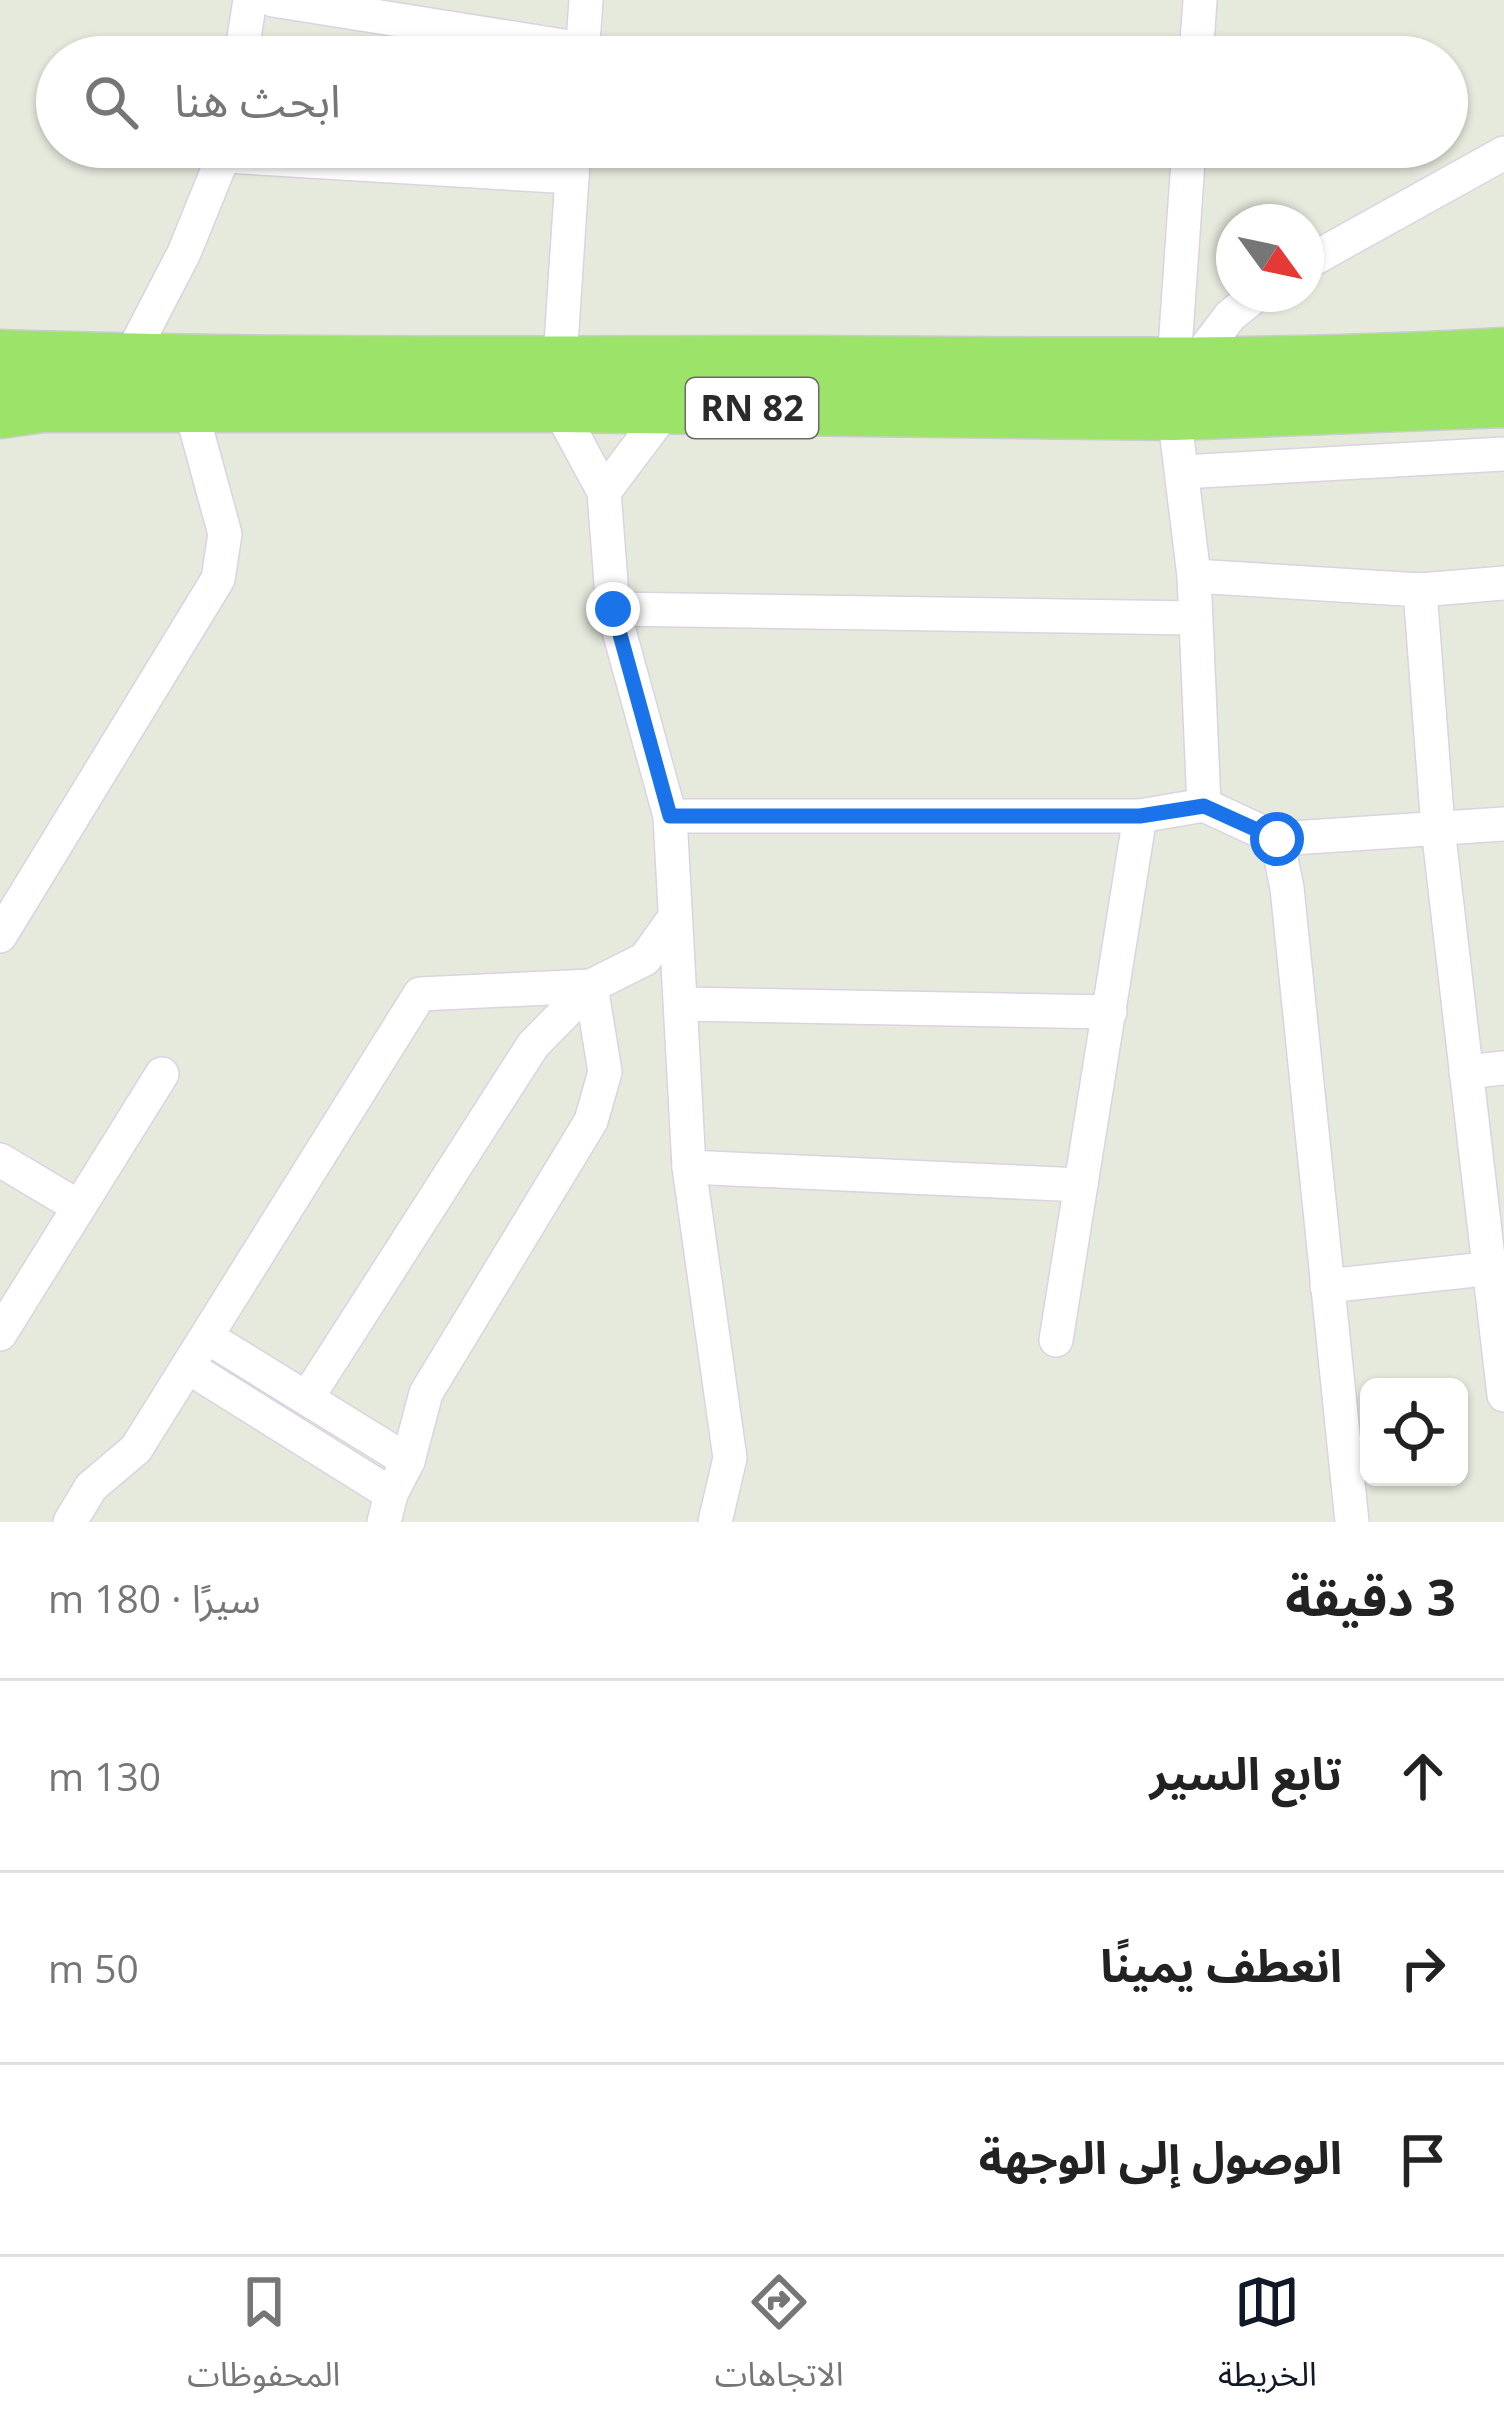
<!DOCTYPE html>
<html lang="ar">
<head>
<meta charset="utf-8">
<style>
  body { margin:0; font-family:"Open Sans","Noto Sans Arabic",sans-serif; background:#f2f2f2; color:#222; direction:rtl }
  .controls { position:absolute; right:36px; bottom:36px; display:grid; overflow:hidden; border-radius:18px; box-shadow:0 3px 9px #0004 }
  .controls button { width:108px; height:108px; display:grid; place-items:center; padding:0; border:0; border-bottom:3px solid #e0e0e0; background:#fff; color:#222; font:60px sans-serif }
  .compass { position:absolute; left:1216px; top:204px; width:108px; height:108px; border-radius:50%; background:#fff; box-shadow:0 3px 9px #0004; rotate:123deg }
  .stop { position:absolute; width:36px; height:36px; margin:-27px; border:9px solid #1a73e8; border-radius:50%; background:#fff }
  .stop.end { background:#1a73e8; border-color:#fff; box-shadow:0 3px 12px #0008 }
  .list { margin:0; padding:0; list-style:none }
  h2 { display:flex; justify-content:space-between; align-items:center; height:156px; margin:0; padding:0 48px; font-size:51px }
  h2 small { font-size:39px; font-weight:400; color:#767676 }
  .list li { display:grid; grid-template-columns:78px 1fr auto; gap:36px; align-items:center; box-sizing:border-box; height:192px; padding:0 48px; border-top:3px solid #e0e0e0 }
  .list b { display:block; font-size:45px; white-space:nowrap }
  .list em { font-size:39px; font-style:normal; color:#767676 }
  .icon { flex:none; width:66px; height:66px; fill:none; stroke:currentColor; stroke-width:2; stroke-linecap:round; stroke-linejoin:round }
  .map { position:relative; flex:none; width:1504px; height:1522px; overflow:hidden; direction:ltr }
  .search { position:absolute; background:#fff; box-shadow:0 3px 9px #0004; left:36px; right:36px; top:36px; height:132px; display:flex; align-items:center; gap:30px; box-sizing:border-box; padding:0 42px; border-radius:66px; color:#767676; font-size:45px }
  .sheet { height:732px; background:#fff }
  nav { display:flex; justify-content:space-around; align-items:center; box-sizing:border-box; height:168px; border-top:3px solid #e0e0e0; background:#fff; font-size:33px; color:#767676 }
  nav a { display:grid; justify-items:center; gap:6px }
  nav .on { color:#111827 }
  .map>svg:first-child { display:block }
</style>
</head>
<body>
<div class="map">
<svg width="1504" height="1522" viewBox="0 0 1504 1522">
  <rect width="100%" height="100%" fill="#e5eadd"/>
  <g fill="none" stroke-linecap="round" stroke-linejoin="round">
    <defs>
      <g id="minor">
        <path d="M273,0L582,49"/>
        <path d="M241,57L250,0"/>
        <path d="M582,57L586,0"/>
        <path d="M1196,57L1200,0"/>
        <path d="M574,147L557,405L604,492L613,609L670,816L689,1167L730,1458L715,1522"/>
        <path d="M1189,147L1174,363V413L1194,576L1204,805L1277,839L1287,888L1352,1522"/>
        <path d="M226,156L572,177"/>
        <path d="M1306,263L1504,153"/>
        <path d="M128,361L184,253L227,147"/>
        <path d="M1195,362L1230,316L1257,294"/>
        <path d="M1182,472L1504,454"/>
        <path d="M604,492L668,407"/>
        <path d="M1194,576L1420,590"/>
        <path d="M1504,583L1420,590L1438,828L1504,1395"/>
        <path d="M613,609L1195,618"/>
        <path d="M670,816H1140"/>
        <path d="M1277,839L1504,824"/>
        <path d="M0,936L218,579L225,534L190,406"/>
        <path d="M681,1004L1110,1012"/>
        <path d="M1466,1072L1504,1068"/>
        <path d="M0,1160L79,1207"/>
        <path d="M689,1167L1081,1185"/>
        <path d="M1327,1286L1504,1267"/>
        <path d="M0,1334L162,1074"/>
        <path d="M207,1337L408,1461"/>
        <path d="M1056,1340L1140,816L1204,805"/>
        <path d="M188,1367L391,1494"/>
        <path d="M307,1398L533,1045L591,986L645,959L675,917"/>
        <path d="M70,1522L91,1487L136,1449L420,994L591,986L605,1072L591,1121L426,1393L408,1461L391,1494L384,1522"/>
      </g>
      <g id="primary">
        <path d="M0,357C269,366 538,363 806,363C1039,364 1272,369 1504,355"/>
        <path d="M0,411L42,405H557L1174,413L1504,400"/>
      </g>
    </defs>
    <use href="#minor" stroke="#dcd2e1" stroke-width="36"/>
    <use href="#primary" stroke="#ccc" stroke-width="57"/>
    <use href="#minor" stroke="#fff" stroke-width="33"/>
    <use href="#primary" stroke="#9be369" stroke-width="54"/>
  </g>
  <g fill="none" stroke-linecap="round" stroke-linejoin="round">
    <path stroke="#1a73e8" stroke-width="15" d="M613,609L670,816H1140L1204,806L1277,839"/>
  </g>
  <g text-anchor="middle" stroke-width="9" stroke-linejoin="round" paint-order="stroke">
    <rect fill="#fff" stroke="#6a6a6a" stroke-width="3" x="686" y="378" width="132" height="60" rx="9"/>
    <g font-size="36" font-weight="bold" fill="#2a2a2a">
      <text x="752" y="421">RN 82</text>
    </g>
  </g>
</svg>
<div class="controls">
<button><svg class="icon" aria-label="locate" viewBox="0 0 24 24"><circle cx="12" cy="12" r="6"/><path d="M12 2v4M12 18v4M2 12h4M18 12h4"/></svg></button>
</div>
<svg class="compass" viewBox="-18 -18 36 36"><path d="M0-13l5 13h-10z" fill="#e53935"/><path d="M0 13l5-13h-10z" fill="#767676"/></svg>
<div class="stop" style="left:1277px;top:839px"></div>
<div class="stop end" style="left:613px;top:609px"></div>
<div class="search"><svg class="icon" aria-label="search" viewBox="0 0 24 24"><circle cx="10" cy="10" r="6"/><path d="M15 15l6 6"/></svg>ابحث هنا</div>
</div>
<section class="sheet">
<h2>3 دقيقة<small>سيرًا · 180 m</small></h2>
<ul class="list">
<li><svg class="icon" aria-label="ahead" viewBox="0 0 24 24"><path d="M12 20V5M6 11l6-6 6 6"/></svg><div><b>تابع السير</b></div><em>130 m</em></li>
<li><svg class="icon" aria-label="right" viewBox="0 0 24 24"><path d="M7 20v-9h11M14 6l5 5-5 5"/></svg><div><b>انعطف يمينًا</b></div><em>50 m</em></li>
<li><svg class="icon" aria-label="arrive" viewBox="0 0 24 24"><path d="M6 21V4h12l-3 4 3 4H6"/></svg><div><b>الوصول إلى الوجهة</b></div></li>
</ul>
</section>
<nav>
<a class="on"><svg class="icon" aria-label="map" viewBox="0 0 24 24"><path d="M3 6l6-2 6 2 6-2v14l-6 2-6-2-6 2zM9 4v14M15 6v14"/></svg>الخريطة</a>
<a><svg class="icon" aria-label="directions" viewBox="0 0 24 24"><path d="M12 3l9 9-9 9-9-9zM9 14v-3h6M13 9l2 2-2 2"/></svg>الاتجاهات</a>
<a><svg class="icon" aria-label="saved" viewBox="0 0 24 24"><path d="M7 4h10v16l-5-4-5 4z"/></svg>المحفوظات</a>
</nav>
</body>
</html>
